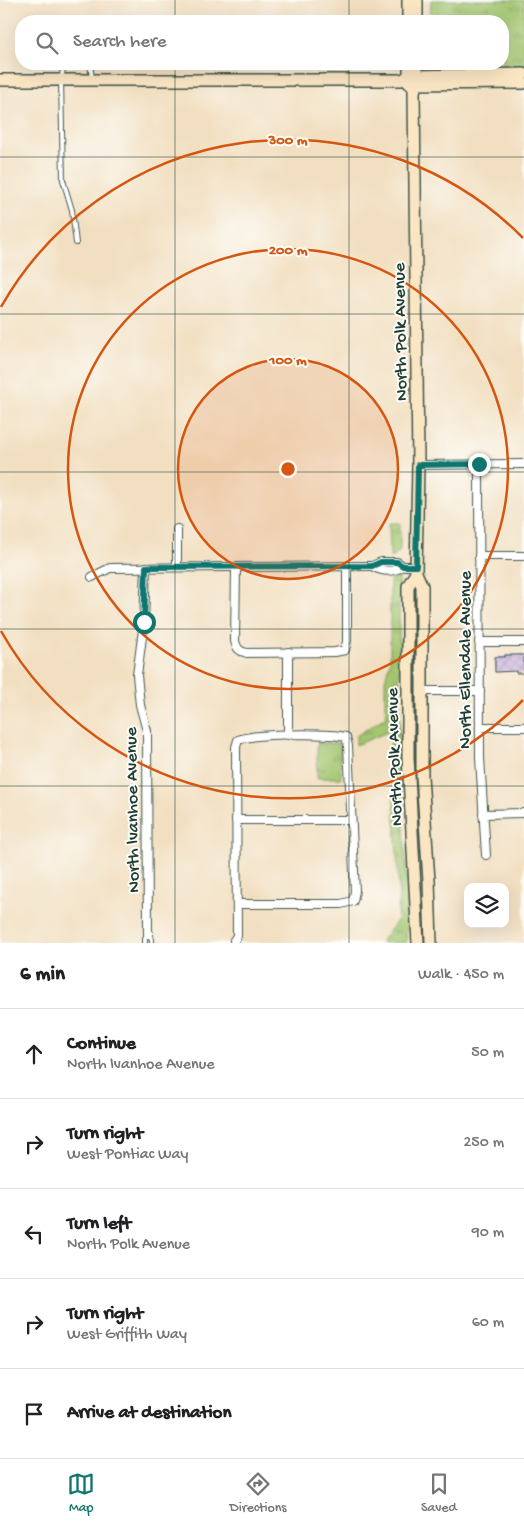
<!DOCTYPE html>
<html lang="en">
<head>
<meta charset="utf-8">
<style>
  body { margin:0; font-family:"Gochi Hand",sans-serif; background:#f6f6f6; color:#202124 }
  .controls { position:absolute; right:15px; bottom:15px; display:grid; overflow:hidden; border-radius:10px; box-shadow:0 5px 20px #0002 }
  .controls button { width:45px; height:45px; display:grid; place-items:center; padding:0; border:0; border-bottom:1px solid #e0e0e0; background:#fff; color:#202124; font:25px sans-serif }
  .stop { position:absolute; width:15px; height:15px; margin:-11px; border:4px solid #0f766e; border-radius:50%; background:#fff }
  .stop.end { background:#0f766e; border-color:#fff; box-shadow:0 1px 5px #0008 }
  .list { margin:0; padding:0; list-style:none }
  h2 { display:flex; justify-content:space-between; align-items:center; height:65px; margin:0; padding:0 20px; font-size:21px }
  h2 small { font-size:16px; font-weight:400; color:#757577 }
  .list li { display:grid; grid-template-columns:32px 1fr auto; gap:15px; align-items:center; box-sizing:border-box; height:90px; padding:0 20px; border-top:1px solid #e0e0e0 }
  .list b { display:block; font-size:19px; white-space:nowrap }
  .list p { margin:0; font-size:16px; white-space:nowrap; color:#757577 }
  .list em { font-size:16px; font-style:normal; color:#757577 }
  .icon { flex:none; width:28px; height:28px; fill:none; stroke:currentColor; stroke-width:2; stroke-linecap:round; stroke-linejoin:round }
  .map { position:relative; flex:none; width:524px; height:943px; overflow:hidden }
  .search { position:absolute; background:#fff; box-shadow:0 5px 20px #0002; left:15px; right:15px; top:15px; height:55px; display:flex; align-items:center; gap:12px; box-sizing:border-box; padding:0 18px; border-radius:20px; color:#757577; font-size:19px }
  .sheet { height:515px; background:#fff }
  nav { display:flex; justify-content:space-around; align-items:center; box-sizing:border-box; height:70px; border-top:1px solid #e0e0e0; background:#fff; font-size:14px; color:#757577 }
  nav a { display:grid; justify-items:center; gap:2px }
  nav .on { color:#0f766e }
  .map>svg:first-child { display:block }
</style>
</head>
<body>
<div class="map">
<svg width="524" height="943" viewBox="0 0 524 943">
  <defs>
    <pattern id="grass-tufts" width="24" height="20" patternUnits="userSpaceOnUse" patternTransform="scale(1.25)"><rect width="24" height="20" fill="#a2c56e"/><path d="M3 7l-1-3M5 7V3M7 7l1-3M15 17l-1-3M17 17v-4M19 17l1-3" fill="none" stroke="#83a15b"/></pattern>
    <pattern id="building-cross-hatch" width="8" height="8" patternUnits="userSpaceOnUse" patternTransform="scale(1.25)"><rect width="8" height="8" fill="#c1a4d9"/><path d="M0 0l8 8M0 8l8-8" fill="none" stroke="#9c87b1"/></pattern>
  </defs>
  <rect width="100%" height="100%" fill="#fdfcf7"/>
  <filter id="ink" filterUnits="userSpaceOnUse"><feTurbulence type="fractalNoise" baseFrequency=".02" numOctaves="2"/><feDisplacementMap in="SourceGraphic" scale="10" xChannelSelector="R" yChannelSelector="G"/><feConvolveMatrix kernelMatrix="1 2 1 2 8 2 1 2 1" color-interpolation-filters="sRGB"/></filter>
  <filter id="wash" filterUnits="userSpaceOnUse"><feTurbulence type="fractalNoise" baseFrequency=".0096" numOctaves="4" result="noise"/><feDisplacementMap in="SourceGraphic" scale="20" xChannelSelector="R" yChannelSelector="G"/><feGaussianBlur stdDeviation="1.12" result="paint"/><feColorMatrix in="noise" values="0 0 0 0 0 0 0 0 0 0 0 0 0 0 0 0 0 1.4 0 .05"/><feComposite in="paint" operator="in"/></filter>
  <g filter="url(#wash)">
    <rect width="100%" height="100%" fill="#f2dfc1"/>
    <g fill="url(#grass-tufts)" stroke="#608151">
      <path d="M431,0H524V67L434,66L433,64H503V21H430Z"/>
      <path d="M389,523H400V551L394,557L390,558Z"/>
      <path d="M390,575H393L399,579L400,761L408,896L406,943H380L397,921L399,892L390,731L356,745V736L387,716L385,707V680L390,660Z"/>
      <path d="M317,743H337L340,748L341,778H317Z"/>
    </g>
    <g id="blocks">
      <path fill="url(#building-cross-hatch)" d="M505,655H524V673H516V671L495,672V657H505Z"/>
    </g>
  </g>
  <g filter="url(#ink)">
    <use href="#blocks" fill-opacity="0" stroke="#3f5549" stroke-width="1"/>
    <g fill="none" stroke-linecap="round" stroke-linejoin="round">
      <defs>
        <g id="lane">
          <path d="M64,64L61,80L63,180L72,210L76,243"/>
          <path d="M90,64L92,78"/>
          <path d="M145,943V938L148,934L152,939V943"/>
        </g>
        <g id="street">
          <path d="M479,464L480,758L486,855"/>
          <path d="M418,465L524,464"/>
          <path d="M177,529V567"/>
          <path d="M479,556H524"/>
          <path d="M403,566C393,573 383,572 372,566L381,562H397L403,566H416"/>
          <path d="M146,567L144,622L137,675L140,705L147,731L148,934"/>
          <path d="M236,567L235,641C237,649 239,651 247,653L335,652L345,650L347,641V566"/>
          <path d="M92,577L110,568L372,566"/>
          <path d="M479,642H524"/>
          <path d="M422,691H480"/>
          <path d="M481,727H524"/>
          <path d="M288,735V652"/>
          <path d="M483,814L524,813"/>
          <path d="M236,820H351"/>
          <path d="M234,943V940L237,936L236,747L238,740C255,733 327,733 346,737L348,746L355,891L353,901L341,904H237"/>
        </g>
        <g id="secondary">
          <path d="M408,0V21"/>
          <path d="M417,0V21"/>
          <path d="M409,64V83"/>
          <path d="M417,64V84L414,91L418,465L416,573L422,586V776L429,881L431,943"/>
          <path d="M0,80H402L409,76L524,74"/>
          <path d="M411,84L524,83"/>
          <path d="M416,573L408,586V757L418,943"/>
        </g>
      </defs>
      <use href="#lane" stroke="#3f5549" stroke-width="6"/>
      <use href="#street" stroke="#3f5549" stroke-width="10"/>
      <use href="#secondary" stroke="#3f5549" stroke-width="14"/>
      <use href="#lane" stroke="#fff" stroke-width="4"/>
      <use href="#street" stroke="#fff" stroke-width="8"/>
      <use href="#secondary" stroke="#fbe6c4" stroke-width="11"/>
    </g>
  </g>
  <g fill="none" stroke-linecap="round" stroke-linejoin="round" filter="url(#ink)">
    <path stroke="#0f766e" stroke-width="6" d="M144,622L146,567L372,566L381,562H397L403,566H416L418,465L479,464"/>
  </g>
  <path fill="none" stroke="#1f3d34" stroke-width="1" stroke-opacity="0.55" d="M175,0V21M349,0V21M175,64V943M349,64V943M0,157H524M0,314H524M0,472H524M0,629H524M0,786H524"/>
  <circle cx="288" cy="469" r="110" fill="#d45610" fill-opacity=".12"/>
  <g fill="none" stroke="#d45610" stroke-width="2.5">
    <circle cx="288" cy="469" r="110"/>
    <circle cx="288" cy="469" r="220"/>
    <path d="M523 700A330 330 0 0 1 1 631M1 307A330 330 0 0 1 523 238"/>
  </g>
  <g text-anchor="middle" stroke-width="4" stroke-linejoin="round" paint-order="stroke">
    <g font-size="18" fill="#1f3d34" stroke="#fdfcf7">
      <text transform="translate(399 332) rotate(-91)" y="6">North Polk Avenue</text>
      <text transform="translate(464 660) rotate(-90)" y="6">North Ellendale Avenue</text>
      <text transform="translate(393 757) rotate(-92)" y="6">North Polk Avenue</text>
      <text transform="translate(131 810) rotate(-91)" y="6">North lvanhoe Avenue</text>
    </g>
  </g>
  <circle cx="288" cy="469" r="8" fill="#d45610" stroke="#fdfcf7" stroke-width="2.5"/>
  <g font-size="15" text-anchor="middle" font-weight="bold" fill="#d45610" stroke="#fdfcf7" stroke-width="4" stroke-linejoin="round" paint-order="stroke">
    <text x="288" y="144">300 m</text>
    <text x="288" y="254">200 m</text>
    <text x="288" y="364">100 m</text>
  </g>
</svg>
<div class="controls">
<button><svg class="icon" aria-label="layers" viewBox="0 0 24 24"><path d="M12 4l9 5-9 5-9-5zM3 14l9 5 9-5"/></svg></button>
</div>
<div class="stop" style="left:144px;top:622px"></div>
<div class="stop end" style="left:479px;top:464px"></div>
<div class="search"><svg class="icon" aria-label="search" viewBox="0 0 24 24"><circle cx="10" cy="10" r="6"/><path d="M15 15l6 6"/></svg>Search here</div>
</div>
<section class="sheet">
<h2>6 min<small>Walk · 450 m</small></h2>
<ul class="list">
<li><svg class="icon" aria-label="ahead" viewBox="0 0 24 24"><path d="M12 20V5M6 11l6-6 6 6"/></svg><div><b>Continue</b><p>North lvanhoe Avenue</p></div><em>50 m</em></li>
<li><svg class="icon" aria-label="right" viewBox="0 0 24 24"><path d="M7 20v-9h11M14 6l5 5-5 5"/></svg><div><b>Turn right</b><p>West Pontiac Way</p></div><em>250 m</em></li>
<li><svg class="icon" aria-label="left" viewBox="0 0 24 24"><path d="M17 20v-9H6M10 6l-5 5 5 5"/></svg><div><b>Turn left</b><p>North Polk Avenue</p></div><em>90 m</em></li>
<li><svg class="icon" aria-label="right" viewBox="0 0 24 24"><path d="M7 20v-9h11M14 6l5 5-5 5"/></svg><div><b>Turn right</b><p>West Griffith Way</p></div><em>60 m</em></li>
<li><svg class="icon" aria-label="arrive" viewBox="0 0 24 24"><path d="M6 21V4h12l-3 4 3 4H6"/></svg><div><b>Arrive at destination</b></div></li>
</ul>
</section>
<nav>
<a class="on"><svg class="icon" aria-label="map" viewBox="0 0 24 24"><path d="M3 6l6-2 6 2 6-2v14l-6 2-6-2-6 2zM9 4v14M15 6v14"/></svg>Map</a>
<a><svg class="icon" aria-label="directions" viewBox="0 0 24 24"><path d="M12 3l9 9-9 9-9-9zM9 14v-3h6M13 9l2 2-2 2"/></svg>Directions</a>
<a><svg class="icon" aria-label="saved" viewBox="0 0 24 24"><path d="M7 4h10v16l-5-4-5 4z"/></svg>Saved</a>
</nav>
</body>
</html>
